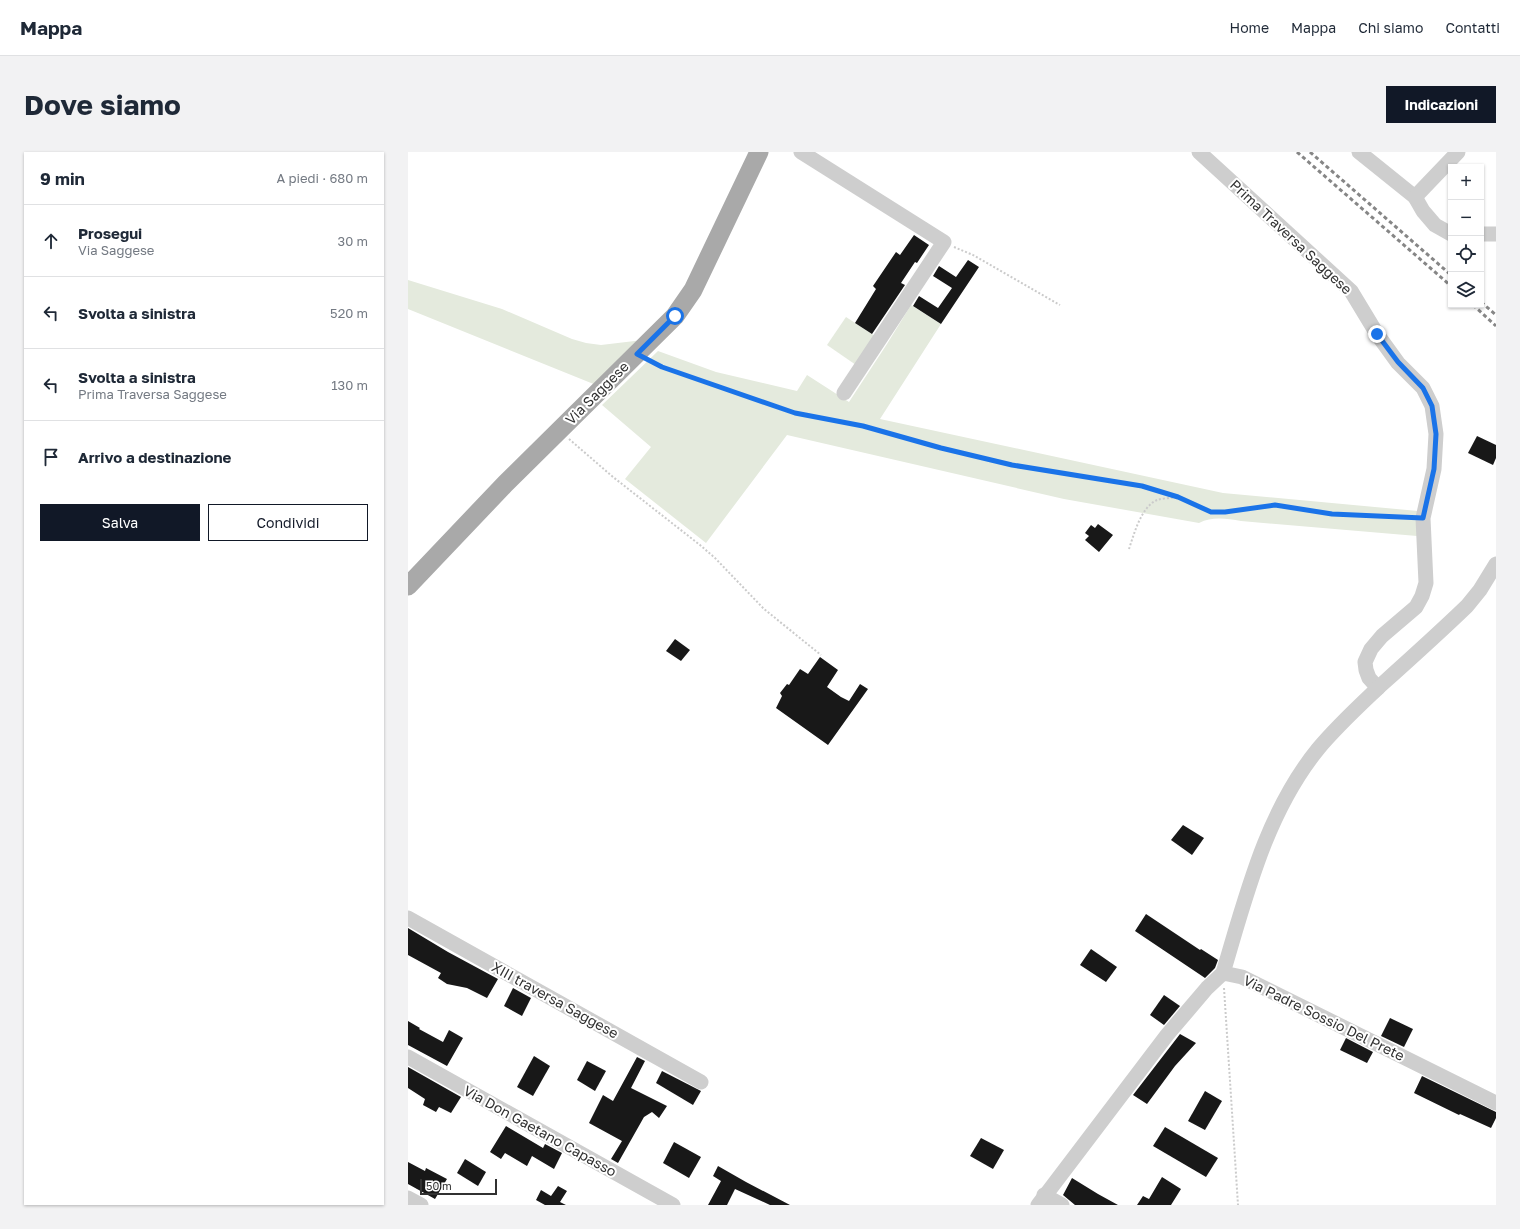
<!DOCTYPE html>
<html lang="it">
<head>
<meta charset="utf-8">
<style>
  body { margin:0; font-family:"Golos Text",sans-serif; background:#f2f2f3; color:#1f2937 }
  .controls { position:absolute; right:12px; top:12px; display:grid; overflow:hidden; border-radius:0px; box-shadow:0 1px 3px #0004 }
  .controls button { width:36px; height:36px; display:grid; place-items:center; padding:0; border:0; border-bottom:1px solid #e0e1e3; background:#fff; color:#1f2937; font:20px sans-serif }
  .scale { position:absolute; left:12px; bottom:10px; width:77px; box-sizing:border-box; padding-left:4px; border:2px solid #313131; border-top:0; font-size:11px; line-height:14px; white-space:nowrap; color:#313131; -webkit-text-stroke:3px #fff; paint-order:stroke }
  .stop { position:absolute; width:12px; height:12px; margin:-9px; border:3px solid #1a73e8; border-radius:50%; background:#fff }
  .stop.end { background:#1a73e8; border-color:#fff; box-shadow:0 1px 4px #0008 }
  .list { margin:0; padding:0; list-style:none }
  h2 { display:flex; justify-content:space-between; align-items:center; height:52px; margin:0; padding:0 16px; font-size:17px }
  h2 small { font-size:13px; font-weight:400; color:#747a83 }
  .list li { display:grid; grid-template-columns:26px 1fr auto; gap:12px; align-items:center; box-sizing:border-box; height:72px; padding:0 16px; border-top:1px solid #e0e1e3 }
  .list b { display:block; font-size:15px; white-space:nowrap }
  .list p { margin:0; font-size:13px; white-space:nowrap; color:#747a83 }
  .list em { font-size:13px; font-style:normal; color:#747a83 }
  .actions { display:flex; gap:8px; padding:12px 16px }
  .actions a { flex:1; padding:9px 0; border:1px solid #111827; border-radius:0px; text-align:center; font-size:14px; color:#111827 }
  .actions .main { background:#111827; color:#fff }
  .icon { flex:none; width:22px; height:22px; fill:none; stroke:currentColor; stroke-width:2; stroke-linecap:round; stroke-linejoin:round }
  .map { position:relative; flex:none; width:1088px; height:1053px; overflow:hidden; border-radius:0px }
  header { display:flex; align-items:center; gap:24px; box-sizing:border-box; height:56px; padding:0 20px; background:#fff; border-bottom:1px solid #e0e1e3 }
  header strong { font-size:19px }
  nav { display:flex; gap:22px; margin-inline-start:auto; font-size:14px }
  .intro { display:flex; align-items:center; justify-content:space-between; box-sizing:border-box; height:96px; padding:0 24px }
  h1 { margin:0; font-size:28px }
  .button { padding:10px 18px; border-radius:0px; background:#111827; color:#fff; font-size:14px; font-weight:700 }
  main { display:flex; gap:24px; padding:0 24px }
  aside { flex:1; background:#fff; border-radius:0px; box-shadow:0 1px 3px #0004 }
  .map>svg:first-child { display:block }
</style>
</head>
<body>
<header>
<strong>Mappa</strong>
<nav><a>Home</a><a>Mappa</a><a>Chi siamo</a><a>Contatti</a></nav>
</header>
<div class="intro"><h1>Dove siamo</h1><a class="button">Indicazioni</a></div>
<main>
<aside>
<h2>9 min<small>A piedi · 680 m</small></h2>
<ul class="list">
<li><svg class="icon" aria-label="ahead" viewBox="0 0 24 24"><path d="M12 20V5M6 11l6-6 6 6"/></svg><div><b>Prosegui</b><p>Via Saggese</p></div><em>30 m</em></li>
<li><svg class="icon" aria-label="left" viewBox="0 0 24 24"><path d="M17 20v-9H6M10 6l-5 5 5 5"/></svg><div><b>Svolta a sinistra</b></div><em>520 m</em></li>
<li><svg class="icon" aria-label="left" viewBox="0 0 24 24"><path d="M17 20v-9H6M10 6l-5 5 5 5"/></svg><div><b>Svolta a sinistra</b><p>Prima Traversa Saggese</p></div><em>130 m</em></li>
<li><svg class="icon" aria-label="arrive" viewBox="0 0 24 24"><path d="M6 21V4h12l-3 4 3 4H6"/></svg><div><b>Arrivo a destinazione</b></div></li>
</ul>
<div class="actions"><a class="main">Salva</a><a>Condividi</a></div>
</aside>
<div class="map">
<svg width="1088" height="1053" viewBox="0 0 1088 1053">
  <rect width="100%" height="100%" fill="#fff"/>
  <g fill="#e4eadd">
    <path d="M0,128L94,157L164,187L178,191L193,193L235,188L188,233L0,157Z"/>
    <path d="M503,153L533,172L472,267L815,341L1010,359L1009,384L833,369C819,367 805,364 791,371L656,347L379,283L298,391L217,327L243,295L194,253L250,199L308,220L389,239L399,223L441,250L479,192Z"/>
    <path d="M438,165L467,184L448,213L419,193Z"/>
  </g>
  <g fill="#181818">
    <path d="M506,83L521,93L509,111L507,110L493,131L497,133L464,182L447,171L468,137L465,134L488,100L492,103Z"/>
    <path d="M560,108L571,115L533,172L505,154L511,144L530,156L544,136L525,124L531,114L548,125Z"/>
    <path d="M1069,284L1088,293V306L1085,313L1060,301Z"/>
    <path d="M690,372L705,383L691,400L677,388L681,384L677,381L683,373L687,376Z"/>
    <path d="M267,487L282,498L273,509L258,499Z"/>
    <path d="M412,505L430,518L419,535L433,545L441,549L452,532L460,537L420,593L368,556L374,544L372,541L379,532L381,533L392,517L400,522Z"/>
    <path d="M775,673L796,686L784,703L763,688Z"/>
    <path d="M738,762L792,798L793,797L810,808L807,816L797,826L727,779Z"/>
    <path d="M0,776L40,800L90,827L79,846L59,836L39,832L30,826L33,821L0,803Z"/>
    <path d="M683,797L709,815L698,830L672,813Z"/>
    <path d="M105,836L123,846L114,864L96,854Z"/>
    <path d="M756,843L772,854L756,873L742,863Z"/>
    <path d="M982,866L1005,877L996,895L973,884Z"/>
    <path d="M0,869L12,876L11,877L35,890L41,878L55,886L39,914L0,893Z"/>
    <path d="M772,882L788,891L767,914L739,952L725,943Z"/>
    <path d="M938,886L965,900L959,911L932,898Z"/>
    <path d="M126,904L142,914L125,944L109,935Z"/>
    <path d="M229,905L237,909L223,936L259,954L251,966L244,960L236,965L210,1011L203,1007L214,989L181,971L195,943L205,949Z"/>
    <path d="M179,909L198,919L187,939L169,928Z"/>
    <path d="M0,915L53,945L43,961L31,955L28,960L15,953L17,947L0,936Z"/>
    <path d="M254,919L293,939L285,953L248,931Z"/>
    <path d="M1014,924L1088,960V966L1083,976L1052,962L1051,963L1006,941Z"/>
    <path d="M797,939L814,949L797,978L780,969Z"/>
    <path d="M98,974L135,996L137,992L154,1001L146,1017L124,1004L119,1014L97,1001L93,1007L82,1000Z"/>
    <path d="M757,975L810,1006L798,1025L745,994Z"/>
    <path d="M573,986L596,998L585,1017L562,1004Z"/>
    <path d="M266,990L293,1005L281,1026L255,1011Z"/>
    <path d="M57,1007L78,1020L70,1034L49,1021Z"/>
    <path d="M0,1010L17,1019L18,1016L39,1027L27,1047L0,1032Z"/>
    <path d="M310,1014L338,1030L382,1053H362L327,1037L319,1053H300L313,1029L305,1024Z"/>
    <path d="M754,1025L773,1037L763,1053H729L735,1044L741,1047Z"/>
    <path d="M664,1026L690,1042L710,1053H667L655,1043Z"/>
    <path d="M150,1034L159,1039L152,1050L158,1053H137L128,1048L133,1038L143,1044Z"/>
  </g>
  <g fill="none" stroke-linecap="round" stroke-linejoin="round">
    <g stroke="#cbcbcb" stroke-width="2" stroke-dasharray="2 2" stroke-linecap="butt">
      <path d="M546,95L565,103L652,153"/>
      <path d="M242,209L254,215L387,261L455,274L533,296L604,313L734,335L770,345L803,359L817,360L867,353L924,362L1003,366"/>
      <path d="M161,287L205,325L292,393L307,406L356,457L413,503"/>
      <path d="M721,397C726,382 733,355 749,348C755,346 763,346 769,345"/>
      <path d="M816,836L830,1053"/>
    </g>
    <g stroke="#cecece" stroke-width="15">
      <path d="M393,0L536,90L436,241"/>
      <path d="M791,0L943,139L969,182L990,211L1015,236L1024,254L1028,282L1026,317L1015,366L1018,431L1014,444L1008,455L974,484L963,497L957,510L958,518L961,526L970,536"/>
      <path d="M951,0L1007,45L1015,59L1027,73L1043,82"/>
      <path d="M1007,45L1050,0"/>
      <path d="M1073,82H1088"/>
      <path d="M0,766L293,930"/>
      <path d="M815,821C838,744 858,661 910,597C929,574 951,554 972,534C1001,508 1031,481 1059,454L1072,438L1088,412"/>
      <path d="M0,905L265,1053"/>
      <path d="M636,1043L654,1053"/>
      <path d="M0,1046L13,1053"/>
      <path d="M630,1053L759,883L799,836L815,821L834,825L1088,951"/>
    </g>
    <path stroke="#a9a9a9" stroke-width="19" d="M0,434L97,332L267,164L285,138L351,0"/>
    <g stroke="#868686" stroke-width="3" stroke-dasharray="4 3" stroke-linecap="butt">
      <path d="M889,0L1043,134"/>
      <path d="M902,0L1043,123"/>
      <path d="M1073,150L1088,163"/>
      <path d="M1065,153L1088,174"/>
    </g>
  </g>
  <g fill="none" stroke-linecap="round" stroke-linejoin="round">
    <path stroke="#1a73e8" stroke-width="5" d="M267,164L229,202L254,215L387,261L455,274L533,296L604,313L734,334L770,345L803,360H817L867,353L924,362L1015,366L1026,317L1028,282L1024,254L1015,236L990,210L969,182"/>
  </g>
  <g text-anchor="middle" stroke-width="4" stroke-linejoin="round" paint-order="stroke">
    <g font-size="14" fill="#313131" stroke="#fff">
      <text transform="translate(883 85) rotate(43)" y="5">Prima Traversa Saggese</text>
      <text transform="translate(189 241) rotate(-45)" y="5">Via Saggese</text>
      <text transform="translate(147 848) rotate(29)" y="5">XIII traversa Saggese</text>
      <text transform="translate(916 866) rotate(26)" y="5">Via Padre Sossio Del Prete</text>
      <text transform="translate(132 979) rotate(29)" y="5">Via Don Gaetano Capasso</text>
    </g>
  </g>
</svg>
<div class="controls">
<button>+</button>
<button>−</button>
<button><svg class="icon" aria-label="locate" viewBox="0 0 24 24"><circle cx="12" cy="12" r="6"/><path d="M12 2v4M12 18v4M2 12h4M18 12h4"/></svg></button>
<button><svg class="icon" aria-label="layers" viewBox="0 0 24 24"><path d="M12 4l9 5-9 5-9-5zM3 14l9 5 9-5"/></svg></button>
</div>
<div class="scale">50 m</div>
<div class="stop" style="left:267px;top:164px"></div>
<div class="stop end" style="left:969px;top:182px"></div>
</div>
</main>
</body>
</html>
